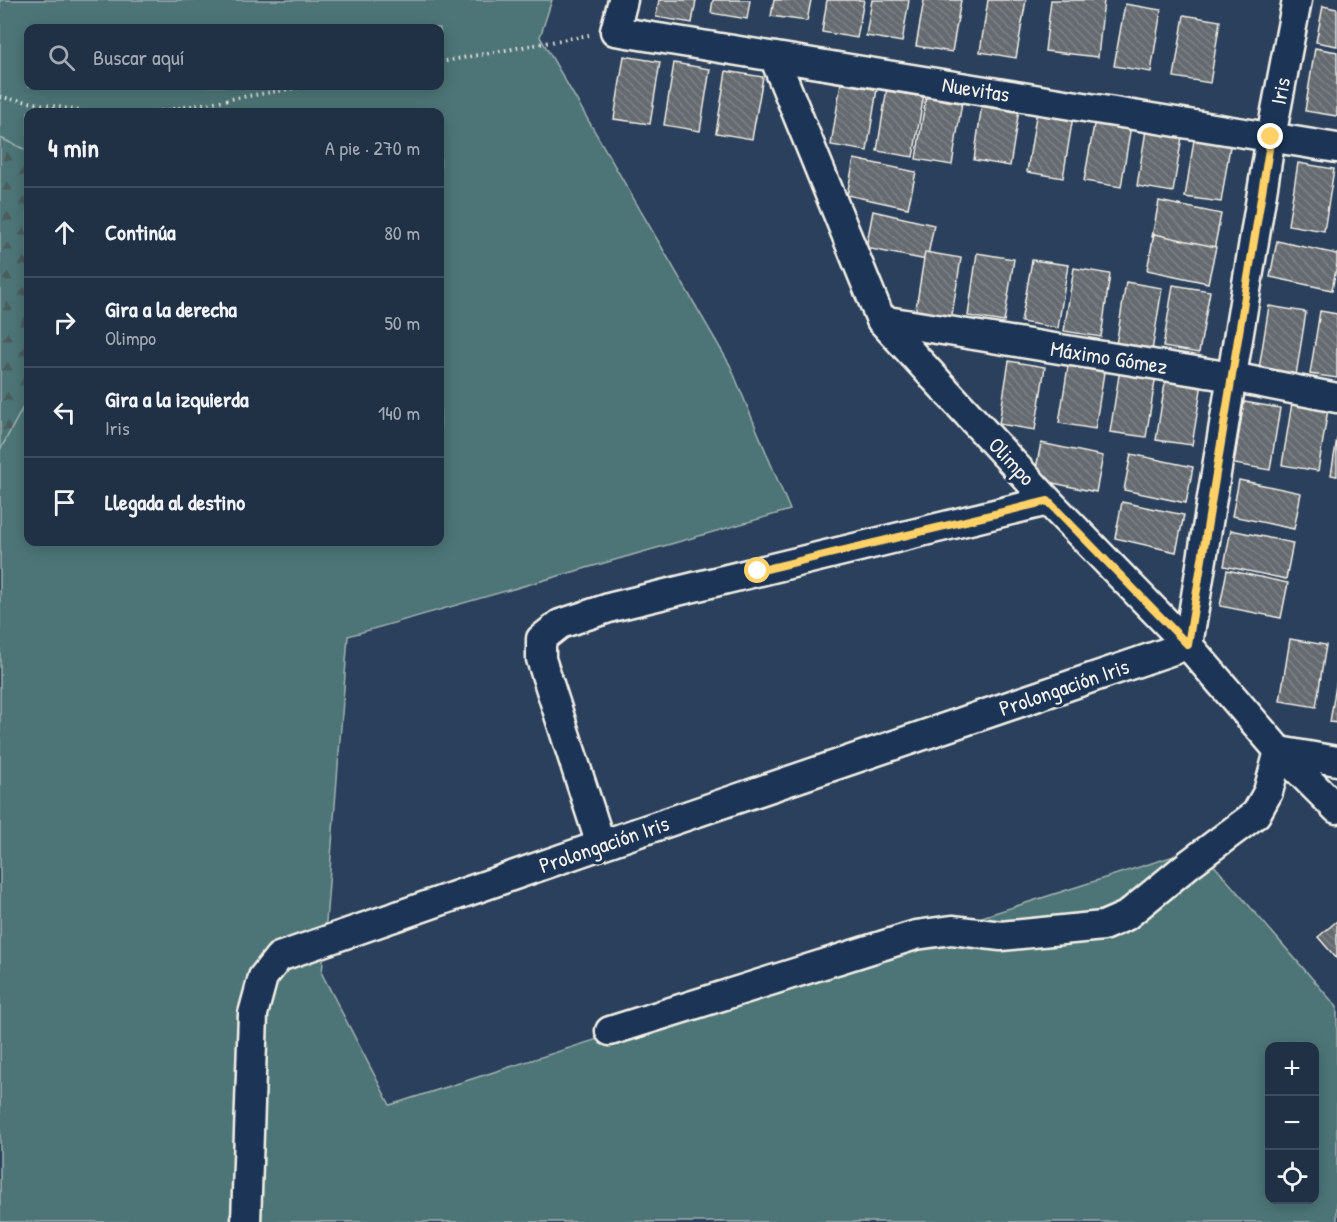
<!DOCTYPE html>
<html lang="es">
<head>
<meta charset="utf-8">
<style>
  body { margin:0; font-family:"Patrick Hand",sans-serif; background:#2d3c50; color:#f1f3f6 }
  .controls { position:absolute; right:18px; bottom:18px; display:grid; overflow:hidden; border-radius:12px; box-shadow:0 3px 15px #0003 }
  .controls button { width:54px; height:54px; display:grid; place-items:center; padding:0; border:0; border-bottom:2px solid #3d4b5e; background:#203045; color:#f1f3f6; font:30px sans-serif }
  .stop { position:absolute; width:18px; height:18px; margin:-14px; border:4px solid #ffd166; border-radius:50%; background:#fff }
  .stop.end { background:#ffd166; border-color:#fff; box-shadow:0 2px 6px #0008 }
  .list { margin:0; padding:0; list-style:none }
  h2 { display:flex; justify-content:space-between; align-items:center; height:78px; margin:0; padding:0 24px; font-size:26px }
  h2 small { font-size:20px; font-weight:400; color:#a2a9b3 }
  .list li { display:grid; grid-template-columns:39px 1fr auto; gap:18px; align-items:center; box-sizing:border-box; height:90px; padding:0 24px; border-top:2px solid #3d4b5e }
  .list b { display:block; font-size:22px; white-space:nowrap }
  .list p { margin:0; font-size:20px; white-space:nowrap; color:#a2a9b3 }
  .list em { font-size:20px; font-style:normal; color:#a2a9b3 }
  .icon { flex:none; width:33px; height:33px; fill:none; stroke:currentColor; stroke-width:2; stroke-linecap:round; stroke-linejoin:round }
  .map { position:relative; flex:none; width:1337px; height:1222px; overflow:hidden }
  .search { position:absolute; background:#203045; box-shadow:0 3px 15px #0003; left:24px; top:24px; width:420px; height:66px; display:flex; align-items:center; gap:15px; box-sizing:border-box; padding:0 21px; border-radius:12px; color:#a2a9b3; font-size:22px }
  .panel { position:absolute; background:#203045; box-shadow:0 3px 15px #0003; left:24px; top:108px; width:420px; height:438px; border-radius:12px }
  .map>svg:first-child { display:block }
</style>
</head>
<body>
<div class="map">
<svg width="1337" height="1222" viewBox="0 0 1337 1222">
  <defs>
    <pattern id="forest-firs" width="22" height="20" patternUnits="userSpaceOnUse" patternTransform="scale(1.5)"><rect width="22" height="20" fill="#4e7477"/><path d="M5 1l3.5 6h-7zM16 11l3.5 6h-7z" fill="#4b5c5c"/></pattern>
    <pattern id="building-back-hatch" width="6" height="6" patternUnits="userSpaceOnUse" patternTransform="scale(1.5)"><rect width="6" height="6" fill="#656b70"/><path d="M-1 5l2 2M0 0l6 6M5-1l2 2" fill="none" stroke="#7c8184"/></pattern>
  </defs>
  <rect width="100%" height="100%" fill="#2b405c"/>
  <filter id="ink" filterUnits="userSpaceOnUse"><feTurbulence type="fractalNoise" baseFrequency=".0167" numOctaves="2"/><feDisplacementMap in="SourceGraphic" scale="12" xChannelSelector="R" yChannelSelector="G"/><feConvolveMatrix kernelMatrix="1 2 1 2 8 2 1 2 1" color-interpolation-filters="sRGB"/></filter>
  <g filter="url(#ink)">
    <path fill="#4e7477" stroke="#a1b2b0" stroke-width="1.5" fill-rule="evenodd" d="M0,0H552L540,37L730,365L790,510L348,636L322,974L390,1105L1199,848L1337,1007V1222H0V450L28,398V542H440V112H28V151L0,138ZM28,28H440V86H28ZM1270,1046H1314V1200H1270Z"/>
    <path fill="url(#forest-firs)" stroke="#a1b2b0" stroke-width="1.5" d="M0,138L28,151V398L0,450Z"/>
    <g fill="url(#building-back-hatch)" stroke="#f4f1e8" stroke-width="1.5">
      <path d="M659,0H696L692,23L656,17Z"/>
      <path d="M713,0H750L747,19L711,13Z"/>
      <path d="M774,0H811L807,21L771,16Z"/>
      <path d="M827,0H864L857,38L822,32Z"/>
      <path d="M872,0H909L902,42L866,36Z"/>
      <path d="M924,0H961L952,52L916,46Z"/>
      <path d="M988,0H1026L1016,58L980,52Z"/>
      <path d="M1051,0H1104L1098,57L1045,51Z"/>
      <path d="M1125,4L1161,10L1151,72L1114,66Z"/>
      <path d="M1323,6L1337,9V46L1316,42Z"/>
      <path d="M1184,15L1220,21L1210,83L1174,77Z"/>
      <path d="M1315,48L1337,52V116L1305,111Z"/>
      <path d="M624,56L660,62L650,124L614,119Z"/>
      <path d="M674,63L710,69L700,131L664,125Z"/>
      <path d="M726,71L763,77L752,139L716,133Z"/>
      <path d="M841,83L877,89L867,151L831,145Z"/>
      <path d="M887,88L924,94L913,157L877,151Z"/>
      <path d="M926,97L962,102L952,165L916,159Z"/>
      <path d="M983,97L1020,103L1010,166L974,160Z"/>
      <path d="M1037,110L1073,116L1063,178L1027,172Z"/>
      <path d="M1095,119L1131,125L1121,187L1084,181Z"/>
      <path d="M1147,124L1183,130L1173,192L1137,186Z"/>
      <path d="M1195,134L1231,140L1221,202L1185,197Z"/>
      <path d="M854,159L916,172L908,208L847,195Z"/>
      <path d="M1298,163L1334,169L1324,231L1288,225Z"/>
      <path d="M1159,201L1221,214L1214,250L1152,237Z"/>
      <path d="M873,211L934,225L927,260L866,248Z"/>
      <path d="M1154,234L1216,247L1208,283L1147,270Z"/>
      <path d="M1277,241L1337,254V264L1332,290L1270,277Z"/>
      <path d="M925,252L961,258L951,321L915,315Z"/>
      <path d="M977,253L1014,259L1004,322L968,316Z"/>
      <path d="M1032,260L1068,265L1058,328L1021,322Z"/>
      <path d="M1074,268L1110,274L1101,337L1064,331Z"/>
      <path d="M1126,282L1162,288L1152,351L1116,345Z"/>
      <path d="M1173,285L1210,291L1199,353L1163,347Z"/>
      <path d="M1269,306L1306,312L1296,375L1259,369Z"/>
      <path d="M1320,311L1337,314V378L1310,374Z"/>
      <path d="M1069,360L1105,366L1095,429L1059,423Z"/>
      <path d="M1009,361L1045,367L1035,430L999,424Z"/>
      <path d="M1120,369L1156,375L1146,437L1110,432Z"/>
      <path d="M1166,377L1202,383L1192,445L1156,440Z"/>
      <path d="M1244,402L1280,408L1270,470L1234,464Z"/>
      <path d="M1292,403L1328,409L1318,471L1282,465Z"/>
      <path d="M1337,438V476L1331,475Z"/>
      <path d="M1041,443L1103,456L1096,492L1034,479Z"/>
      <path d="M1131,454L1193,467L1186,503L1124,490Z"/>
      <path d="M1239,480L1301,493L1294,529L1232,516Z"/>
      <path d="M1122,502L1184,515L1176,552L1115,538Z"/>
      <path d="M1231,530L1293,543L1286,579L1224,566Z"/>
      <path d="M1227,570L1288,583L1281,618L1220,606Z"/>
      <path d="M1290,639L1326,645L1316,707L1280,701Z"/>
      <path d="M1337,679V723L1330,722Z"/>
      <path d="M1337,921V959L1318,937Z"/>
    </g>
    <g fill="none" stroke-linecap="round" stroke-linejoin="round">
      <defs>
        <g id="minor">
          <path d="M623,0L615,31L1337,148"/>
          <path d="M774,57L881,320L1048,501L1188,645L1279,751L1337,809"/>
          <path d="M881,320L1232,377L1337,398"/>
          <path d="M601,845L541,659V639L560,624L612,607L1048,501"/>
          <path d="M610,1031L916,935L952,930L1001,936L1103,926L1126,916L1189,864L1256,814L1268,792L1279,751L1337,761"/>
          <path d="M246,1222L253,1014L263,977L279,957L601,845L1188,645L1271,137L1297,0"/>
        </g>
      </defs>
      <use href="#minor" stroke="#f4f1e8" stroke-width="33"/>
      <g stroke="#f4f1e8" stroke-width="4" stroke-dasharray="1.5 4.5" stroke-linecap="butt">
        <path d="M440,62L589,35"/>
        <path d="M0,97L86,112"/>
        <path d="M155,112L307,86"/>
      </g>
      <use href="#minor" stroke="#1d3557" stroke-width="28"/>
    </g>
  </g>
  <g fill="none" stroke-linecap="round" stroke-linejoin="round" filter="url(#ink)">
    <path stroke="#ffd166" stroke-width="8" d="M758,571L1048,501L1188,645L1271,137"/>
  </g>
  <g text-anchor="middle" stroke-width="6" stroke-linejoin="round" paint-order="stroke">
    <g font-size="22" fill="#f4f1e8" stroke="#1d3557">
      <text transform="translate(976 89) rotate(9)" y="8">Nuevitas</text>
      <text transform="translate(1280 91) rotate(-79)" y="8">Iris</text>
      <text transform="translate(1109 357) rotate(9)" y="8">Máximo Gómez</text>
      <text transform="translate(1012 461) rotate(47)" y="8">Olimpo</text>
      <text transform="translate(1064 687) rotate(-19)" y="8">Prolongación Iris</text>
      <text transform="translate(604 844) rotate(-19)" y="8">Prolongación Iris</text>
    </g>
  </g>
</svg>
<div class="controls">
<button>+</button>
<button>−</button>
<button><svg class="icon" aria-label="locate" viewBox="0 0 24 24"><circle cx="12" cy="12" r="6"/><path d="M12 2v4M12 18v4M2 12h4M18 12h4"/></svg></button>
</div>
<div class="stop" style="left:758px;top:571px"></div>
<div class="stop end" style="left:1271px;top:137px"></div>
<div class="search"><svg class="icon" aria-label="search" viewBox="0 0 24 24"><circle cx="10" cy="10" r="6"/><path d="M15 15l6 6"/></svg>Buscar aquí</div>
<section class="panel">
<h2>4 min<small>A pie · 270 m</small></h2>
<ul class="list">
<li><svg class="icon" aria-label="ahead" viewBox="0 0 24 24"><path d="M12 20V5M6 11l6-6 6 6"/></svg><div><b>Continúa</b></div><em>80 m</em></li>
<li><svg class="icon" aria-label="right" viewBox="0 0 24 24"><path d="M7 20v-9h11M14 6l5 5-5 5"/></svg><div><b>Gira a la derecha</b><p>Olimpo</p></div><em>50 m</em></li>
<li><svg class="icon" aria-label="left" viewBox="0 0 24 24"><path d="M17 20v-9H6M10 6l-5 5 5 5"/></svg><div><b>Gira a la izquierda</b><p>Iris</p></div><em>140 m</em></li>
<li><svg class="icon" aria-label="arrive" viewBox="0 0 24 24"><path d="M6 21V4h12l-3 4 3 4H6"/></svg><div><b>Llegada al destino</b></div></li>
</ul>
</section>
</div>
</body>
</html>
